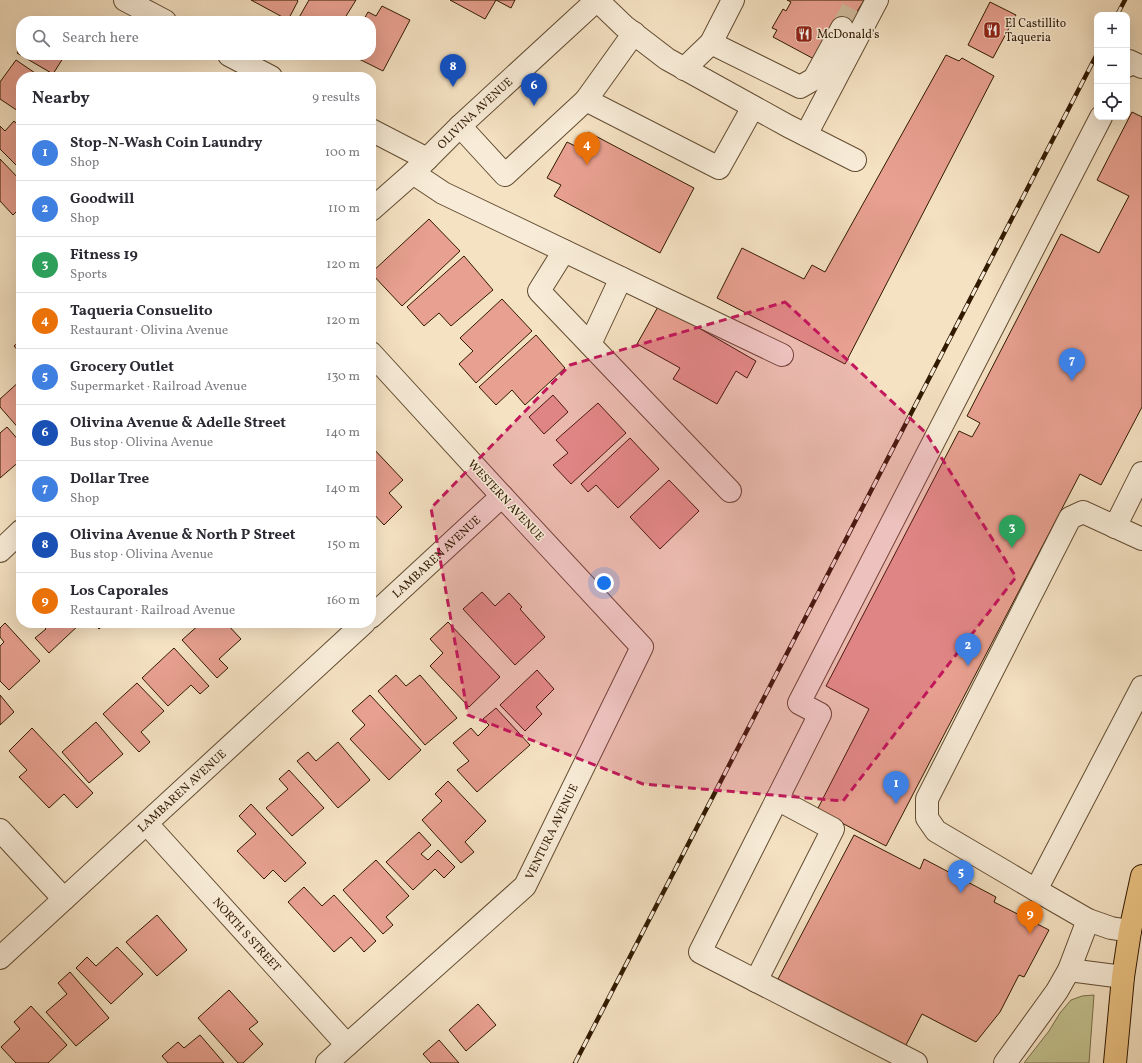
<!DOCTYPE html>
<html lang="en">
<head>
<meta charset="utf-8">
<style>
  body { margin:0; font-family:Vollkorn,serif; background:#f2f2f3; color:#2b2b33 }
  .controls { position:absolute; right:12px; top:12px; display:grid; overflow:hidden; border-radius:8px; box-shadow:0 4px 16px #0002 }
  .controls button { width:36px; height:36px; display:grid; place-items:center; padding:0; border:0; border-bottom:1px solid #e1e1e2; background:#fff; color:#2b2b33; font:20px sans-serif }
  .you { position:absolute; left:604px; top:583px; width:14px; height:14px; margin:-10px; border:3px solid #fff; border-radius:50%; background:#1a73e8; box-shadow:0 0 0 6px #1a73e833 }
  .badge { display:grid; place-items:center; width:26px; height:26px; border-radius:50%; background:#8f2418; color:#fff; font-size:13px; font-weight:700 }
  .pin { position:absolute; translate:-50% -33px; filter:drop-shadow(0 1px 2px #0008) }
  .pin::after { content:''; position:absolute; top:21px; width:14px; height:12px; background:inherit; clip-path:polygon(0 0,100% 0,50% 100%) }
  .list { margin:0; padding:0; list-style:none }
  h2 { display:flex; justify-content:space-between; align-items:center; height:52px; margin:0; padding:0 16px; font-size:17px }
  h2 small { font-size:13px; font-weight:400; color:#7c7c81 }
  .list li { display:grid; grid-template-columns:26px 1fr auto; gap:12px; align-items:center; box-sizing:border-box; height:56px; padding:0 16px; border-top:1px solid #e1e1e2 }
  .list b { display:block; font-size:15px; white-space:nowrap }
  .list p { margin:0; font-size:13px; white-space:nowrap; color:#7c7c81 }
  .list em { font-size:13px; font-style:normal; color:#7c7c81 }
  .icon { flex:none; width:22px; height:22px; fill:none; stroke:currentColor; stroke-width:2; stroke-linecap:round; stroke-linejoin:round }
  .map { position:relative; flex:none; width:1142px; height:1063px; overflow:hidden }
  .search { position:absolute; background:#fff; box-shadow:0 4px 16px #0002; left:16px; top:16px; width:360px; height:44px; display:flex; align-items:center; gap:10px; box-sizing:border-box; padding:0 14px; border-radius:16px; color:#7c7c81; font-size:15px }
  .panel { position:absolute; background:#fff; box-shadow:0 4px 16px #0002; left:16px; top:72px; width:360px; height:556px; border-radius:16px }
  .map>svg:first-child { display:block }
</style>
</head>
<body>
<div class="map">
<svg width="1142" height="1063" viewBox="0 0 1142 1063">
  <rect width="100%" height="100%" fill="#f5e2c3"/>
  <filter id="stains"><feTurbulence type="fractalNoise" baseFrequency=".005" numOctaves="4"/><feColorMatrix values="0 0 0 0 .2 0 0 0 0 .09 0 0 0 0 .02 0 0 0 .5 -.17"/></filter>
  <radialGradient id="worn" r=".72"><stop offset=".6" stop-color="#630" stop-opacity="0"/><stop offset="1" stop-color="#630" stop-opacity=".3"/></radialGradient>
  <path fill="#c2c28f" stroke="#7a6e48" d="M1094,995L1089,1063H1024L1049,1031L1060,1013L1071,1000L1082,996Z"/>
  <g fill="#e8a090" stroke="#311a00">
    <path d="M251,0H297L298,1L288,20Z"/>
    <path d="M309,0H356L343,21H297Z"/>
    <path d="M450,0H496L485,19Z"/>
    <path d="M496,0H515L511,8Z"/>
    <path d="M787,0H864L846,30L814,59L773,37L777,30L772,28L783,9L786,11L791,2Z"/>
    <path d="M990,2L1016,15L993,58L968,45Z"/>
    <path d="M382,6L410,20L383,71L351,55H371V21H363L368,12L376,16Z"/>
    <path d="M21,47V55H65L53,74L17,53Z"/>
    <path d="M946,55L959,61L962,58L994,76L845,364L717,298L742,248L804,279L812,265L825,272Z"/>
    <path d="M16,60L41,77H21V113L0,99V82Z"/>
    <path d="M1132,112L1142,117V407L1101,485L1080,474L886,846L817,810L869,709L826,686L959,431L972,437L980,423L967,416L1061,234L1099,253L1129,196L1097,180Z"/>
    <path d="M14,121L21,128V170L0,149V126L5,131Z"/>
    <path d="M588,132L694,188L660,253L554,196L561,185L547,178L567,142L579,148Z"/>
    <path d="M0,159L21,181V207L13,215L0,201Z"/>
    <path d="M429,219L460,251L402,306L371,273Z"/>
    <path d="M464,256L493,290L451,326L439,313L424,326L407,307Z"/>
    <path d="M502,299L532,331L476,383L459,364L473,351L460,338Z"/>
    <path d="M659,305L756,361L747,378L736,371L717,404L673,379L680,368L637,344Z"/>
    <path d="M536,335L565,368L525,405L512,390L496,405L479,387Z"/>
    <path d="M21,340V354L14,346Z"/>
    <path d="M21,380V431L0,407V399Z"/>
    <path d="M553,395L568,412L544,434L529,417Z"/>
    <path d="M598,403L626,433L571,484L553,465L568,453L556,440Z"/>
    <path d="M7,427L21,443V460L0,478V433Z"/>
    <path d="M630,438L659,469L618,508L596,485L588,492L581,484Z"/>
    <path d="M371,446L403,480L389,493L402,507L384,525L371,511Z"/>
    <path d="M669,480L699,511L660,549L630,517Z"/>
    <path d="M482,592L495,606L509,593L522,607L520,609L545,637L515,665L463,609Z"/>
    <path d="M448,622L500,677L469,707L430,666L443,653L430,639Z"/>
    <path d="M5,623L40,661L9,690L0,681V646L4,642L0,637V628Z"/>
    <path d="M40,623H81L49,653L35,638L46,629Z"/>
    <path d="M93,623H106L99,629Z"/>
    <path d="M201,623H226L241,639L219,659L228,668L217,678L182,640Z"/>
    <path d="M174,648L209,686L200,694L191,685L168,706L142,678Z"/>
    <path d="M537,670L554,689L536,707L542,714L525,731L500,705Z"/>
    <path d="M396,675L406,686L420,675L457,718L425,745L378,691Z"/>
    <path d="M137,683L164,711L141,732L150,742L139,752L103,714Z"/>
    <path d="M0,695L14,712L0,725Z"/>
    <path d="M370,695L421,750L389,780L350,739L365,725L352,711Z"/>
    <path d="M496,708L530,745L477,792L457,770L469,761L453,743L471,728L478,736L489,725L483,719Z"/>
    <path d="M96,722L123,754L89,783L62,752Z"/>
    <path d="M32,728L93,793L77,808L64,794L49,808L19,777L27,770L9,751Z"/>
    <path d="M338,742L370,780L338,808L297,761L308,752L316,761Z"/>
    <path d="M289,770L324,808L292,836L266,808L288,789L279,779Z"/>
    <path d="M448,781L486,821L465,842L474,852L461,863L422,820L442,801L435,794Z"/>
    <path d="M251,804L306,863L285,882L273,870L264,879L237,851L256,834L239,816Z"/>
    <path d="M419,832L431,845L421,854L428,860L438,850L455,867L444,878L435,869L413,890L386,862Z"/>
    <path d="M854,835L920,869L924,859L996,897L994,902L1049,930L1024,977L1019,975L1000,1012L976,1042L922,1014L906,1045L778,979Z"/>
    <path d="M376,860L409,896L386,917L393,925L383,934L343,890Z"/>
    <path d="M304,887L322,906L334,895L376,941L364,952L351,937L334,952L288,902Z"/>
    <path d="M157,915L187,950L157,976L126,942Z"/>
    <path d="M117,947L143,974L111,1004L76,968L87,957L96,966Z"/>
    <path d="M70,972L109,1018L76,1046L46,1012L67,994L58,983Z"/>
    <path d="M229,990L258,1022L249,1029L263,1044L243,1063H238L198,1018Z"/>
    <path d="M478,1004L496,1025L466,1051L449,1030Z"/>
    <path d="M31,1006L67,1045L48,1063H16L1,1047L20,1029L14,1022Z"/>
    <path d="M200,1035L224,1063H168L162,1056L178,1042L184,1048Z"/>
    <path d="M439,1040L459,1063H431L423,1054Z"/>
  </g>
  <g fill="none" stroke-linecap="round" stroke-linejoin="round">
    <path stroke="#ceba9c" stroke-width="22" stroke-dasharray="22 11" stroke-linecap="butt" d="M842,28L857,0"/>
    <defs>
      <g id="minor">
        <path d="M125,0L165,21"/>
        <path d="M597,0L624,26L667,59L788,126L855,160"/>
        <path d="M711,43L800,87L814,79L842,28"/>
        <path d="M229,55L271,77"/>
        <path d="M1127,66L1129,61L1142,67"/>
        <path d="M684,69L711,43L733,0"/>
        <path d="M586,100L719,168L753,107"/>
        <path d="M460,126L505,175L586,100L634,33"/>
        <path d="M371,130L427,159"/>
        <path d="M806,135L877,0"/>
        <path d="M413,173L443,193L782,355"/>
        <path id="s1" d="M371,210L413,173L460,126L597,0"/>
        <path d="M564,251L539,291L730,491"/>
        <path d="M590,344L621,278"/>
        <path d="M1115,527L1142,473"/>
        <path d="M0,551L21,531"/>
        <path id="s2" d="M371,617L502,496"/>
        <path id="s3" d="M147,824L347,1045"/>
        <path d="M0,830L64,899"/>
        <path d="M1036,890L936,831L927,818V799L1070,518L1083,512L1142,539"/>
        <path d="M1130,931L1111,928L1088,920L1036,890L1142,687"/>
        <path id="s4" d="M0,958L364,623"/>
        <path d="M1069,970L1123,977"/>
        <path d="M756,981L833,829L777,799"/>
        <path id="s5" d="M327,1063L525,886L642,647L502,496L371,353"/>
        <path d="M916,1063L700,952L820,714L799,703L1101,117"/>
        <path d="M1005,1063L1057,991L1069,970L1088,920"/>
      </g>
      <path id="major" d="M1115,1063L1123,977L1130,931L1142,876"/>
    </defs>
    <use href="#minor" stroke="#624c31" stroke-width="24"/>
    <use href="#major" stroke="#311a00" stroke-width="24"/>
    <use href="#minor" stroke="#f8ecd8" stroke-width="22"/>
    <use href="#major" stroke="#eac182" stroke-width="22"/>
    <defs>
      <g id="rail">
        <path d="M1117,15L1125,0"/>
        <path d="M575,1063L1097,54"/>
      </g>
    </defs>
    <use href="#rail" stroke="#311a00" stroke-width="4.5"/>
    <use href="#rail" stroke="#f8ecd8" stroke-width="3" stroke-dasharray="9" stroke-linecap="butt"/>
  </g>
  <path fill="#c2185b" fill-opacity="0.2" stroke="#c2185b" stroke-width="3" stroke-dasharray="8 5" stroke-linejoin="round" d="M785,302L926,433L1016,577L843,801L643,784L468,715L431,508L570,365Z"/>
  <defs>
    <symbol id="restaurant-square" viewBox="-11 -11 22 22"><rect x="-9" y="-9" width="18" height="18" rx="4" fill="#8f2418" stroke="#f8ecd8"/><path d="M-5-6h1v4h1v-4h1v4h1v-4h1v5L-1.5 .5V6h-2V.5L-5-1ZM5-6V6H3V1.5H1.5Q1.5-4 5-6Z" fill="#fff"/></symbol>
  </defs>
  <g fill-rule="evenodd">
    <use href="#restaurant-square" x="982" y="20" width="20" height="20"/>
    <use href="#restaurant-square" x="794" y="24" width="20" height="20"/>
  </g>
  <g text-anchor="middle" stroke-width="3" stroke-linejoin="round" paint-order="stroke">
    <g font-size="12" fill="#311a00" stroke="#f8ecd8" text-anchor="start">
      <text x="1005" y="27">El Castillito<tspan x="1005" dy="14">Taqueria</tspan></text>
      <text x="817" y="38">McDonald's</text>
    </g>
    <g font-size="12" fill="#311a00" stroke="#f8ecd8">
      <text dy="4" stroke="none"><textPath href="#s1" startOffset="142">OLIVINA AVENUE</textPath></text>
      <text transform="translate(506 500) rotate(47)" y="4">WESTERN AVENUE</text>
      <text dy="4" stroke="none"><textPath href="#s2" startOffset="89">LAMBAREN AVENUE</textPath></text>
      <text dy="4" stroke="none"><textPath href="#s4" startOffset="247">LAMBAREN AVENUE</textPath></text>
      <text dy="4" stroke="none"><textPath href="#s5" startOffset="326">VENTURA AVENUE</textPath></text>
      <text dy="4" stroke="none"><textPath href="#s3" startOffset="149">NORTH S STREET</textPath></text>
    </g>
  </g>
  <rect width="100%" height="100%" filter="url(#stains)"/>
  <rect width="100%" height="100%" fill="url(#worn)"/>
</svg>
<div class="controls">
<button>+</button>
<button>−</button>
<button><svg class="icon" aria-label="locate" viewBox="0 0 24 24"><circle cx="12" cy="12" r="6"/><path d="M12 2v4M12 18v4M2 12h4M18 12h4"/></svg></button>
</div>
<div class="you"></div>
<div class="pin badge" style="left:896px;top:804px;background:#3f7fe0">1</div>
<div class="pin badge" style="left:968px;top:666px;background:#3f7fe0">2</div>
<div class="pin badge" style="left:1012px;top:548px;background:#2e9e5b">3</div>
<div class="pin badge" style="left:587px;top:165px;background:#e8710a">4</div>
<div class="pin badge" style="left:961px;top:893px;background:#3f7fe0">5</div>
<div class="pin badge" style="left:534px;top:106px;background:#1a4fb4">6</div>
<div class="pin badge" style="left:1072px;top:381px;background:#3f7fe0">7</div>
<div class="pin badge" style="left:453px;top:87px;background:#1a4fb4">8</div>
<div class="pin badge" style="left:1030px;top:934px;background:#e8710a">9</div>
<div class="search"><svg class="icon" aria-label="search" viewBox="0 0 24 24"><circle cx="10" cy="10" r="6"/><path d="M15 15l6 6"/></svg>Search here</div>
<section class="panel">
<h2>Nearby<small>9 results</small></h2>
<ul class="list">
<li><span class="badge" style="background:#3f7fe0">1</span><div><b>Stop-N-Wash Coin Laundry</b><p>Shop</p></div><em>100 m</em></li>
<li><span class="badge" style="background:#3f7fe0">2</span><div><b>Goodwill</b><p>Shop</p></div><em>110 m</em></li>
<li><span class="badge" style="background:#2e9e5b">3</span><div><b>Fitness 19</b><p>Sports</p></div><em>120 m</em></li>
<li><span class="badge" style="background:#e8710a">4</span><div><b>Taqueria Consuelito</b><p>Restaurant · Olivina Avenue</p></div><em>120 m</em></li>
<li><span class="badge" style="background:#3f7fe0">5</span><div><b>Grocery Outlet</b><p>Supermarket · Railroad Avenue</p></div><em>130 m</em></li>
<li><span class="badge" style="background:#1a4fb4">6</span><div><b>Olivina Avenue &amp; Adelle Street</b><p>Bus stop · Olivina Avenue</p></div><em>140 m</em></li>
<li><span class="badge" style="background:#3f7fe0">7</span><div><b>Dollar Tree</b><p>Shop</p></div><em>140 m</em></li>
<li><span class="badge" style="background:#1a4fb4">8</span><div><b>Olivina Avenue &amp; North P Street</b><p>Bus stop · Olivina Avenue</p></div><em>150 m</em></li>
<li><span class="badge" style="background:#e8710a">9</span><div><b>Los Caporales</b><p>Restaurant · Railroad Avenue</p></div><em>160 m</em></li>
</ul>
</section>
</div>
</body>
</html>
